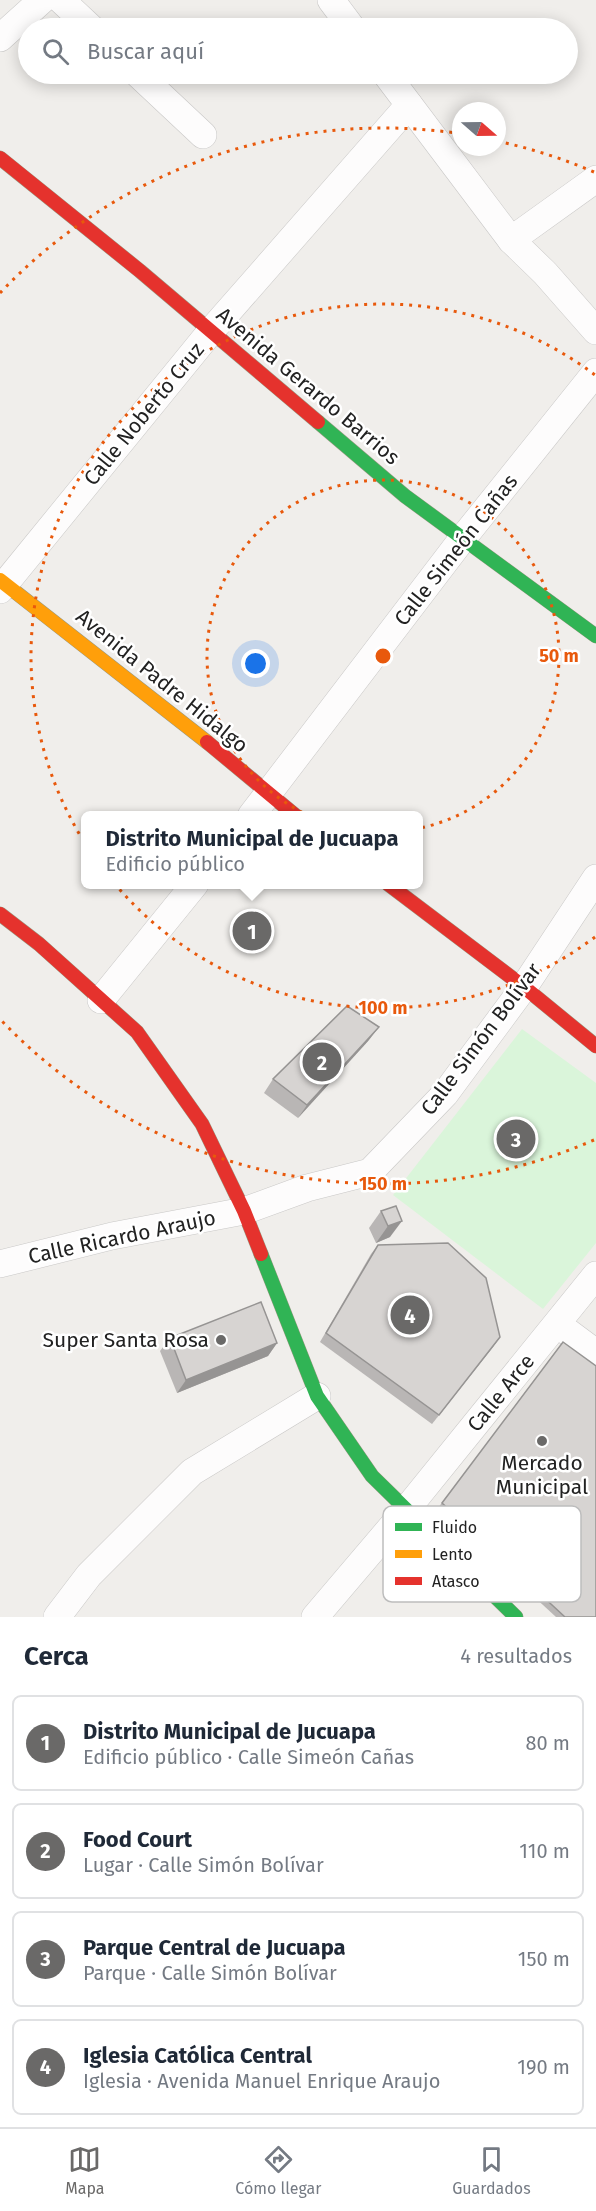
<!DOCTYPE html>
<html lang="es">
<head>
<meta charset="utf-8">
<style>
  body { margin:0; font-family:"Fira Sans",sans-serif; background:#f6f6f7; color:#1f2937 }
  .compass { position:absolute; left:452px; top:102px; width:54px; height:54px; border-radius:50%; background:#fff; box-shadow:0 3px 15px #0003; rotate:110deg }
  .you { position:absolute; left:256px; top:664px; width:21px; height:21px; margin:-15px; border:4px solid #fff; border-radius:50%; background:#1a73e8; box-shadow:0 0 0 9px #1a73e833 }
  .badge { display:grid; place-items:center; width:39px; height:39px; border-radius:50%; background:#6a6968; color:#fff; font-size:20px; font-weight:700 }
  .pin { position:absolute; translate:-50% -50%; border:3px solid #fff; box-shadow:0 2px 6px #0006 }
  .popup { position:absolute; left:81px; top:811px; width:342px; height:78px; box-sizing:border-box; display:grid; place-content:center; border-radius:9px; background:#fff; filter:drop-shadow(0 2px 4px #0005); font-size:20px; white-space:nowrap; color:#747a83 }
  .popup b { font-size:22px; color:#1f2937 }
  .popup::after { content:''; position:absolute; left:50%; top:100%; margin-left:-12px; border:12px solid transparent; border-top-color:#fff }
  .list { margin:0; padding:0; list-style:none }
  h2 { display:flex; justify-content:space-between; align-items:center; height:78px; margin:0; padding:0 24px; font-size:26px }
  h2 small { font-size:20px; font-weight:400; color:#747a83 }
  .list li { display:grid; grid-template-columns:39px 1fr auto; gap:18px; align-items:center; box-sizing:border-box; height:96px; margin:0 12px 12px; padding:0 12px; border:2px solid #e0e1e3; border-radius:9px }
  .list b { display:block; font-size:22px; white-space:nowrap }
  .list p { margin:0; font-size:20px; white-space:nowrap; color:#747a83 }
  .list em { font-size:20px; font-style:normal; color:#747a83 }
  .icon { flex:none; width:33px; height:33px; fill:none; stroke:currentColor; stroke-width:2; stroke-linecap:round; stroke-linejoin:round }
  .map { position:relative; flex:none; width:596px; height:1617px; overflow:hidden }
  .search { position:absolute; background:#fff; box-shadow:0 3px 15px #0003; left:18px; right:18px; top:18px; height:66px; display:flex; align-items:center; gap:15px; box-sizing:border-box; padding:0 21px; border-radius:33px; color:#747a83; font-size:22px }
  .sheet { height:510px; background:#fff }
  nav { display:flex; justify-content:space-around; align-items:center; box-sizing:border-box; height:84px; border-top:2px solid #e0e1e3; background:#fff; font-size:16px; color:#747a83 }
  nav a { display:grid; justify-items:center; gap:3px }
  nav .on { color:#6a6968 }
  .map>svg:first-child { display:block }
</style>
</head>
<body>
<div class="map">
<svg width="596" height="1617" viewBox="0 0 596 1617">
  <rect width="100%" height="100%" fill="#f0eeeb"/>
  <path fill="#daf5da" d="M522,1029L596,1083V1243L543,1309L393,1195Z"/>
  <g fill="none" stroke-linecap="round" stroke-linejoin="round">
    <defs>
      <g id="street">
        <path d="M61,0L91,28"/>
        <path d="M331,0L352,28"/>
        <path d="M0,38L42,0"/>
        <path d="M138,74L203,135"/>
        <path d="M386,74L511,240L545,273L596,331"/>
        <path d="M511,240L596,179"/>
        <path d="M0,590L211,331L409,105"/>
        <path d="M251,816L463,538L596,372"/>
        <path d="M101,1000L195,884"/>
        <path d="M0,1264L112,1236L244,1211L307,1188L370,1172L445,1094L524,987L596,878"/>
        <path d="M557,1324L596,1353"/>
        <path d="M57,1617L89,1575L192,1472L317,1396"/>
        <path d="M315,1617L406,1510L596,1275"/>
      </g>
      <g id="fast">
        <path d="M318,422L405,496L596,636"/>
        <path d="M261,1254L317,1396L372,1476L516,1617"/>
      </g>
      <path id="slow" d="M0,580L207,742"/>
      <g id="jam">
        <path d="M0,158L140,271L318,422"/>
        <path d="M207,742L296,816"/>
        <path d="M388,884L524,987L596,1046"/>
        <path d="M0,914L39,944L137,1032L202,1124L244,1211L261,1254"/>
      </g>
    </defs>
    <use href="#street" stroke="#c9c8c7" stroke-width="28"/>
    <use href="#fast" stroke="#999a82" stroke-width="15"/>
    <use href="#slow" stroke="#999a82" stroke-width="15"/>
    <use href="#jam" stroke="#999a82" stroke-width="15"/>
    <use href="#street" stroke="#fdfcfc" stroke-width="27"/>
    <use href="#fast" stroke="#30b455" stroke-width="14"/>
    <use href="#slow" stroke="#ff9f0a" stroke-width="14"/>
    <use href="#jam" stroke="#e5322d" stroke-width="14"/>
  </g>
  <g fill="#b9b6b5">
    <path d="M369,1040L298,1118L264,1093L273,1079Z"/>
    <path d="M396,1206L390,1237L376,1243L369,1228L381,1211Z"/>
    <path d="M378,1245L500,1337L432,1424L320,1342L371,1254Z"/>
    <path d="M170,1338L277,1343L268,1356L177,1393L160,1351Z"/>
    <path d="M563,1342L596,1617H556L438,1508Z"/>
  </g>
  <g fill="#969493">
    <path d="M379,1027L369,1040L298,1118L307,1105Z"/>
    <path d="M402,1221L390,1237L376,1243L388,1226Z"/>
    <path d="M500,1337L493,1347L432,1424L439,1415Z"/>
    <path d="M277,1343L268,1356L177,1393L186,1380Z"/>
  </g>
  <g fill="#d7d4d2" stroke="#969493" stroke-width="1.5">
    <path d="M347,1006L379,1027L307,1105L273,1079Z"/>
    <path d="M396,1206L402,1221L388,1226L381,1211Z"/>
    <path d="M448,1243L486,1278L500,1337L439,1415L326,1333L378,1245Z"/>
    <path d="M261,1302L277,1343L186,1380L170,1338Z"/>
    <path d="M563,1342L596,1366V1617H565L442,1503Z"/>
  </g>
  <g fill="none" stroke="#e8590c" stroke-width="3" stroke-dasharray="3 6">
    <circle cx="383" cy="656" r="176"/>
    <path d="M595 937A352 352 0 1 1 595 375"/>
    <path d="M594 1140A528 528 0 0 1 0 1019M0 293A528 528 0 0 1 456 133M497 141A528 528 0 0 1 594 172"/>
  </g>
  <g fill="#6a6968" stroke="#fff" stroke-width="2">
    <circle cx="221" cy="1340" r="6"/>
    <circle cx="542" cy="1441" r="6"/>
  </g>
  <g text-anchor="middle" stroke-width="5" stroke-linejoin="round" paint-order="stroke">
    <g font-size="21" fill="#222" stroke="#fff">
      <text transform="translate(308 386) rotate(40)" y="7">Avenida Gerardo Barrios</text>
      <text transform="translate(144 414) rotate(-51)" y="7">Calle Noberto Cruz</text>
      <text transform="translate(456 550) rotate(-52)" y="7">Calle Simeón Cañas</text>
      <text transform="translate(162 681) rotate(39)" y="7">Avenida Padre Hidalgo</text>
      <text transform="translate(481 1039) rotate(-53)" y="7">Calle Simón Bolívar</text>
      <text transform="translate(122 1237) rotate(-12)" y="7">Calle Ricardo Araujo</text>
      <text transform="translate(501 1393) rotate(-51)" y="7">Calle Arce</text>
    </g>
    <g font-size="21" fill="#222" stroke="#fff" text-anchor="end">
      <text x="209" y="1347">Super Santa Rosa</text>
      <text x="542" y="1470" text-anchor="middle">Mercado<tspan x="542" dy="24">Municipal</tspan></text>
    </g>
  </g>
  <rect x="383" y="1506" width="198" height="96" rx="9" fill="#fff" stroke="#bdbdbd" stroke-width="1.5"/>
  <rect x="395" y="1523" width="27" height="8" fill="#30b455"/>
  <rect x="395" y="1550" width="27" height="8" fill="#ff9f0a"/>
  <rect x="395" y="1577" width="27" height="8" fill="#e5322d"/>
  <g font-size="16" fill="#222">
    <text x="432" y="1533">Fluido</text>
    <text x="432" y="1560">Lento</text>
    <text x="432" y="1587">Atasco</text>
  </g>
  <circle cx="383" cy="656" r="9" fill="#e8590c" stroke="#fff" stroke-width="3"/>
  <g font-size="18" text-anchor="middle" font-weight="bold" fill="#e8590c" stroke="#fff" stroke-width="5" stroke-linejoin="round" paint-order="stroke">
    <text x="559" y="662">50 m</text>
    <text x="383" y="1014">100 m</text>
    <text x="383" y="1190">150 m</text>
  </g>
</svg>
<svg class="compass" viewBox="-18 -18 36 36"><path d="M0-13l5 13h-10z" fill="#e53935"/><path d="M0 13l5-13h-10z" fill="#747a83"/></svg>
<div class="you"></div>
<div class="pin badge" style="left:252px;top:931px">1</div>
<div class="popup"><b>Distrito Municipal de Jucuapa</b>Edificio público</div>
<div class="pin badge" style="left:322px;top:1062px">2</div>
<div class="pin badge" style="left:516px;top:1139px">3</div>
<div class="pin badge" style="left:410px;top:1315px">4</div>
<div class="search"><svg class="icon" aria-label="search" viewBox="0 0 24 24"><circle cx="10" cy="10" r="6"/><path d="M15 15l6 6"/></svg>Buscar aquí</div>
</div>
<section class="sheet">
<h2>Cerca<small>4 resultados</small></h2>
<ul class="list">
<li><span class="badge">1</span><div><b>Distrito Municipal de Jucuapa</b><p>Edificio público · Calle Simeón Cañas</p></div><em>80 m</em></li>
<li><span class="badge">2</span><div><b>Food Court</b><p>Lugar · Calle Simón Bolívar</p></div><em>110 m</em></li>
<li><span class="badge">3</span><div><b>Parque Central de Jucuapa</b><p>Parque · Calle Simón Bolívar</p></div><em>150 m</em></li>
<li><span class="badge">4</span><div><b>Iglesia Católica Central</b><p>Iglesia · Avenida Manuel Enrique Araujo</p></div><em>190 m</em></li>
</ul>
</section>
<nav>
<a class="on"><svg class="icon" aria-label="map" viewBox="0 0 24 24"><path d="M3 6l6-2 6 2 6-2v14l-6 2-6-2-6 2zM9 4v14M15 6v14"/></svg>Mapa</a>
<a><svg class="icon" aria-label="directions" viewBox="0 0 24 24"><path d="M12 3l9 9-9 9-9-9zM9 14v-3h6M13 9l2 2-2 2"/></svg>Cómo llegar</a>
<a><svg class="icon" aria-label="saved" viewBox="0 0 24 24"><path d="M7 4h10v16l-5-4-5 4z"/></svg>Guardados</a>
</nav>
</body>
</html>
